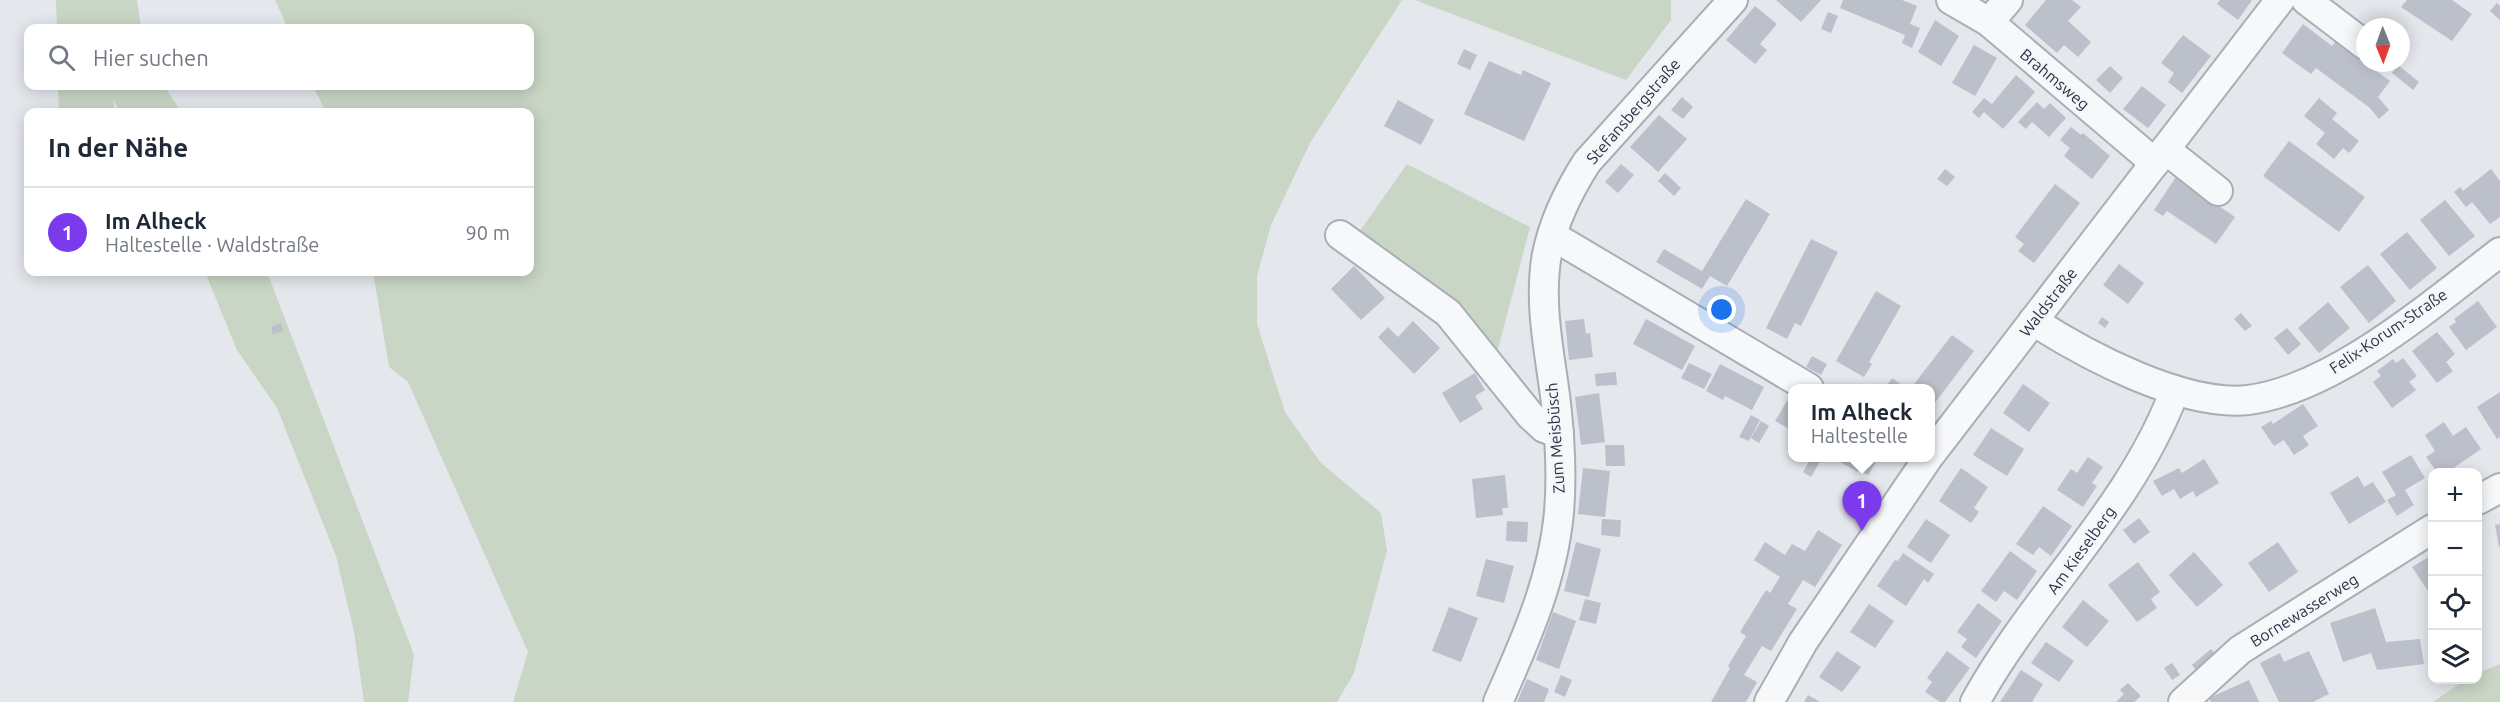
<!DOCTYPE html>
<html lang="de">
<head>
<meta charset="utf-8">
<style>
  body { margin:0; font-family:Ubuntu,sans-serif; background:#f2f2f3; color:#1f2937 }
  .controls { position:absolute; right:18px; bottom:18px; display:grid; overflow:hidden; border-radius:12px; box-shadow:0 3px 15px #0003 }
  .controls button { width:54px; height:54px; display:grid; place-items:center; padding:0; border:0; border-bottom:2px solid #e0e1e3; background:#fff; color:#1f2937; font:30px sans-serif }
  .compass { position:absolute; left:2356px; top:18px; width:54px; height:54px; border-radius:50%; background:#fff; box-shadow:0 3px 15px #0003; rotate:179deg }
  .you { position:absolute; left:1722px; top:310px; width:21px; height:21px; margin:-15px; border:4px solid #fff; border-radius:50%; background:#1a73e8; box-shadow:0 0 0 9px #1a73e833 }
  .badge { display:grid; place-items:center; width:39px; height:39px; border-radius:50%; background:#7c3aed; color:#fff; font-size:20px; font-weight:700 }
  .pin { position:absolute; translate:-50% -50px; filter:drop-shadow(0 2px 3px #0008) }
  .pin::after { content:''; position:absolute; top:32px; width:21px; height:18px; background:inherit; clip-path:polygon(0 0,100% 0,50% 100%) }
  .popup { position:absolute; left:1788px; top:384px; width:147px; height:78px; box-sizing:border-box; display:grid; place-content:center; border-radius:12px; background:#fff; filter:drop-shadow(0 2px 4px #0005); font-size:20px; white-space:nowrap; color:#747a83 }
  .popup b { font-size:22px; color:#1f2937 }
  .popup::after { content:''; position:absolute; left:50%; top:100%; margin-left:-12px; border:12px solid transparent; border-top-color:#fff }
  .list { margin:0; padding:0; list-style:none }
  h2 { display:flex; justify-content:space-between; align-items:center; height:78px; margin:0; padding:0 24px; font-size:26px }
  h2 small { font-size:20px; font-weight:400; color:#747a83 }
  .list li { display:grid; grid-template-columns:39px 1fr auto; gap:18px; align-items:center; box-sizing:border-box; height:90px; padding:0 24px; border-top:2px solid #e0e1e3 }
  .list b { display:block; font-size:22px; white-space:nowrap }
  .list p { margin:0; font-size:20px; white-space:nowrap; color:#747a83 }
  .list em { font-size:20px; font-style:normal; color:#747a83 }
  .icon { flex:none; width:33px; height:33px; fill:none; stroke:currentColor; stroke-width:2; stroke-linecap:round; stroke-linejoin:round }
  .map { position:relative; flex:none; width:2500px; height:702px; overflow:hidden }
  .search { position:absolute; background:#fff; box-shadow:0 3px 15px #0003; left:24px; top:24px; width:510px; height:66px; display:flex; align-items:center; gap:15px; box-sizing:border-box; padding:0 21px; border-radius:12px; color:#747a83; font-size:22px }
  .panel { position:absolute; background:#fff; box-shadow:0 3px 15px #0003; left:24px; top:108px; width:510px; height:168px; border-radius:12px }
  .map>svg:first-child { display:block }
</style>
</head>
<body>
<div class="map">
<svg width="2500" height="702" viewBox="0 0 2500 702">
  <rect width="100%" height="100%" fill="#e4e7ec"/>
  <g fill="#c9d6c5">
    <path d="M56,0H137L141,28H57Z"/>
    <path d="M275,0H1402L1310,143L1271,225L1257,276V324L1285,412L1321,463L1381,513L1387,551L1354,673L1337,702H513L528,652L408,382L389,367L373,272H530V112H326L313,86H530V28H288Z"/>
    <path d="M1415,0H1671V20L1626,80Z"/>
    <path d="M58,86H164L181,112H120L114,101L113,112H59Z"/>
    <path d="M1407,164L1530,227L1497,353L1357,235Z"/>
    <path d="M205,272H267L414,655L408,702H364L354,632L336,556L277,408L237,350Z"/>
    <path d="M2500,664V702H2433L2465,680H2478V673Z"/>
  </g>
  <g fill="#bbc0ca">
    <path d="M1776,0H1821L1801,22Z"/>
    <path d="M1843,0H1902L1917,6L1910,24L1920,28L1912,48L1902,43L1905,35L1840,8Z"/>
    <path d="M2046,0H2072L2081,7L2068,21L2091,42L2078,57L2064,45L2057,53L2025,25Z"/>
    <path d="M2220,0H2252L2238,20L2217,4Z"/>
    <path d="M2407,0H2452L2472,14L2452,41L2401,7Z"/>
    <path d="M2497,3L2500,6V20L2490,11Z"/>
    <path d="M1755,6L1777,24L1760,44L1767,50L1755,64L1726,40Z"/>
    <path d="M1828,12L1838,16L1831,33L1821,29Z"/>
    <path d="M1935,20L1959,36L1941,66L1918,52Z"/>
    <path d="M2303,24L2332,46L2336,41L2390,81L2378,97L2389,110L2379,119L2370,108L2316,68L2311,74L2282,53Z"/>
    <path d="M2183,35L2211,56L2182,93L2168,82L2174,73L2161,63Z"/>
    <path d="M1974,45L1997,58L1975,96L1952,83Z"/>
    <path d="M1464,49L1477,55L1470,70L1457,64Z"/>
    <path d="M1489,61L1521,75L1523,70L1551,83L1524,141L1464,114Z"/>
    <path d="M2398,65L2419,82L2413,90L2392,73Z"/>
    <path d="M2110,66L2123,78L2110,93L2096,80Z"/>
    <path d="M2016,75L2035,92L2003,129L1984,112L1979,118L1972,112L1984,98L1992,104Z"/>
    <path d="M2142,86L2166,105L2148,128L2123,109Z"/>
    <path d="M1682,97L1693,107L1683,119L1671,110Z"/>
    <path d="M2319,98L2337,113L2332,119L2359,141L2349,153L2343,148L2334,159L2316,144L2325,133L2304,116Z"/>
    <path d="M1398,100L1434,120L1421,145L1384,126Z"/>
    <path d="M2037,102L2044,109L2050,103L2066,118L2049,137L2032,122L2026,129L2018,122Z"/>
    <path d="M1659,115L1687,139L1658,172L1630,147Z"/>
    <path d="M2071,127L2081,135L2083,133L2110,156L2092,179L2064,156L2070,148L2060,140Z"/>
    <path d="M2289,141L2365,197L2339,232L2263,176Z"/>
    <path d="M1621,164L1634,175L1618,193L1605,182Z"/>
    <path d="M1945,169L1955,177L1947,186L1937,179Z"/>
    <path d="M2491,169L2500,181V217L2490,224L2472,202L2466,207L2454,192L2460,187L2463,191Z"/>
    <path d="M1665,173L1681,188L1674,196L1658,181Z"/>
    <path d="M2176,177L2235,217L2216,244L2167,211L2163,216L2154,210Z"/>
    <path d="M2055,184L2080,203L2034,263L2018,251L2024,244L2015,237Z"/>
    <path d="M1746,199L1770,214L1727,286L1710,276L1702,289L1656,262L1664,249L1702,271Z"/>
    <path d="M2445,200L2475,236L2449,256L2420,220Z"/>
    <path d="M2407,232L2437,268L2410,290L2380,254Z"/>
    <path d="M1811,239L1838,252L1801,326L1795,323L1787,339L1766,328Z"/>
    <path d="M2119,264L2144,283L2128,304L2103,285Z"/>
    <path d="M2368,265L2396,301L2369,323L2340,287Z"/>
    <path d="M1354,266L1385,298L1361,320L1331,289Z"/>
    <path d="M1876,291L1901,306L1869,362L1872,364L1864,377L1836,361Z"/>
    <path d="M2478,301L2497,327L2466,350L2449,327L2456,322L2454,319Z"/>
    <path d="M2328,302L2350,328L2319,353L2298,328Z"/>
    <path d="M2241,313L2252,326L2245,331L2234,319Z"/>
    <path d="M2102,317L2109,322L2105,328L2098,323Z"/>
    <path d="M1584,319L1586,334L1590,333L1593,357L1569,360L1565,321Z"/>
    <path d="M1646,319L1695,346L1682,370L1633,344Z"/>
    <path d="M1413,321L1440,348L1414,374L1378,337L1388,327L1398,337Z"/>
    <path d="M281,323L283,331L273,334L271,327Z"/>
    <path d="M2287,328L2301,344L2288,355L2274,338Z"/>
    <path d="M2437,332L2455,354L2446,362L2453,371L2437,383L2412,351Z"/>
    <path d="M1952,335L1974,351L1931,408V388H1911Z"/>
    <path d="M1812,356L1827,364L1821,375L1806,367Z"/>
    <path d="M2403,358L2417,376L2409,382L2416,390L2392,408L2373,382L2381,376L2377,371L2393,359L2396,363Z"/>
    <path d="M1689,363L1712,374L1704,389L1681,378Z"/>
    <path d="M1720,364L1764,387L1752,410L1725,396L1723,400L1706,391Z"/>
    <path d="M1616,372L1617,385L1596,386L1595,374Z"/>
    <path d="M1475,373L1485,390L1475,396L1483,409L1460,423L1442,393Z"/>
    <path d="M1892,378L1906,388H1885Z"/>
    <path d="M2023,384L2050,403L2029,432L2003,413Z"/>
    <path d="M2500,392V437L2497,439L2477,407Z"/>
    <path d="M1599,393L1605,442L1581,445L1575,397Z"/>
    <path d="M1787,401L1793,405V431L1775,421Z"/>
    <path d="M2303,404L2318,426L2303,436L2309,445L2294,455L2284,440L2274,446L2261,427L2271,421L2273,424Z"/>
    <path d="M1751,415L1760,420L1749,441L1739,437Z"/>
    <path d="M1761,421L1769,426L1759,443L1751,438Z"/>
    <path d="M2444,422L2453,436L2466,427L2481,449L2449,471L2450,472H2437L2426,457L2435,451L2425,435Z"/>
    <path d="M1991,428L2024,449L2007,476L1973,455Z"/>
    <path d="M1605,445H1624L1625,466H1606Z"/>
    <path d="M2411,455L2425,478L2405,490L2414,505L2397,516L2387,500L2396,495L2382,472Z"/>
    <path d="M2088,457L2103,467L2092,483L2097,486L2083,507L2057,490L2071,469L2077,473Z"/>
    <path d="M1811,458L1821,460L1811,477L1803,472Z"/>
    <path d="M1837,458H1878L1868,475L1859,470L1858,472L1836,460Z"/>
    <path d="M2204,459L2219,483L2196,497L2193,491L2180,499L2174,489L2162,496L2153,481L2179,468L2182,473Z"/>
    <path d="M1583,468L1610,471L1605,517L1578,514Z"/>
    <path d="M1961,468L1988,487L1974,508L1979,512L1971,523L1939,501Z"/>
    <path d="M1505,475L1508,508H1502L1503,515L1476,518L1472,479Z"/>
    <path d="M2358,476L2364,487L2373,482L2386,502L2349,524L2330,493Z"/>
    <path d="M2043,506L2072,526L2051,556L2039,547L2033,555L2016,544Z"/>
    <path d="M2139,518L2150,532L2134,544L2123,530Z"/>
    <path d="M1602,519L1621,520L1620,537L1601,535Z"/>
    <path d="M1926,519L1950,535L1931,563L1907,547Z"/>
    <path d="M1507,521L1528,522L1527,542L1506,541Z"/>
    <path d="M2500,524V547H2499L2495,525Z"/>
    <path d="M1818,530L1842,545L1815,587L1803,580L1788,604L1797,609L1771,651L1762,646L1744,675L1757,682L1746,702H1711L1730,668L1728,666L1746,636L1740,632L1766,590L1770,593L1780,577L1754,560L1765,542L1785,555L1792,544L1805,551Z"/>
    <path d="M1576,542L1601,549L1589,597L1564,591Z"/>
    <path d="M2278,542L2298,572L2269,592L2248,563Z"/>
    <path d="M2010,551L2037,571L2017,600L2004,591L1996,602L1981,591Z"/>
    <path d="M2194,552L2223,585L2197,607L2169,575Z"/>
    <path d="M1903,553L1934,574L1928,583L1924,579L1906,606L1877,586L1895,560L1898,561Z"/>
    <path d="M2432,555V589L2428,591L2412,567Z"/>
    <path d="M1486,559L1514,566L1504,603L1476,596Z"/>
    <path d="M2138,562L2160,592L2151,599L2157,608L2137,622L2108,585Z"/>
    <path d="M1585,599L1601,603L1596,624L1579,620Z"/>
    <path d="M2083,600L2109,621L2087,647L2062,627Z"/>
    <path d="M1978,603L2002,621L1976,658L1961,647L1967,639L1957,632Z"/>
    <path d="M1869,604L1894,621L1875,648L1850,632Z"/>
    <path d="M1449,607L1478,618L1461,662L1432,651Z"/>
    <path d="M2375,608L2386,642L2420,639L2424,664L2377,670L2371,653L2343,662L2330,623Z"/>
    <path d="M1553,612L1576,621L1559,669L1536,660Z"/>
    <path d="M2046,642L2074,661L2059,682L2031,663Z"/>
    <path d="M2211,649L2219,658L2200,675L2192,665Z"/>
    <path d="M1837,651L1861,667L1842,692L1819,677Z"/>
    <path d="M1947,651L1970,668L1945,702H1940L1925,692L1932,682L1927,678Z"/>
    <path d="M2309,651L2329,694L2313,702H2279L2260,663L2280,653L2284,662Z"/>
    <path d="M2172,663L2180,675L2172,680L2164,668Z"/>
    <path d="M2021,670L2043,684L2032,702H2000Z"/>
    <path d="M1561,675L1572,680L1565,697L1554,692Z"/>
    <path d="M1527,679L1549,689L1544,702H1517Z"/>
    <path d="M2249,680L2259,702H2211L2209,698Z"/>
    <path d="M2128,683L2141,696L2134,702H2116L2124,694L2120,690Z"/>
    <path d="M1808,695L1820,702H1804Z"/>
  </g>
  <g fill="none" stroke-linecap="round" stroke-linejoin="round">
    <defs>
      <g id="minor">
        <path d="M1951,0L1989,22L2155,163"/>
        <path d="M2306,0L2365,45"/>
        <path d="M1989,22L2008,0"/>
        <path d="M2166,150L2218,191"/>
        <path d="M1340,235L1448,313L1530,415L1544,428L1559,433"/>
        <path d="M1553,236L1809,388"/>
        <path d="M2033,321C2086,355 2183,407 2248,400C2334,389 2432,304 2500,252"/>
        <path d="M1931,454L2280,0"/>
        <path d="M2478,500L2500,488"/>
        <path d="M1498,702C1525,641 1553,580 1559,512C1562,476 1560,439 1556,403C1550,354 1538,303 1547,254C1554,220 1569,190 1587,162L1733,0"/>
        <path d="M1769,702L1803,642L1928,458"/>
        <path d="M1975,702C2035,593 2131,508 2175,390"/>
        <path d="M2183,702L2240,650L2432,529"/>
      </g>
    </defs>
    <use href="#minor" stroke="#a9aeb7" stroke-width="32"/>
    <use href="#minor" stroke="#f7f8fa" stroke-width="28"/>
  </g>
  <g text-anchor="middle" stroke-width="5" stroke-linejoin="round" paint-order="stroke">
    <g font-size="16" fill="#2b3445" stroke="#f4f6f9">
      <text transform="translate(2055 79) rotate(40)" y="6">Brahmsweg</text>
      <text transform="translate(1633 111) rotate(-49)" y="6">Stefansbergstraße</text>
      <text transform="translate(2048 302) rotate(-52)" y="6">Waldstraße</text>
      <text transform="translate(2388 331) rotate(-34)" y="6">Felix-Korum-Straße</text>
      <text transform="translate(1555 438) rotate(-94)" y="6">Zum Meisbüsch</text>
      <text transform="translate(2081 550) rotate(-54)" y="6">Am Kieselberg</text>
      <text transform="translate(2304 610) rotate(-32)" y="6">Bornewasserweg</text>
    </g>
  </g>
</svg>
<div class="controls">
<button>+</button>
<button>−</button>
<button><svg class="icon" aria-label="locate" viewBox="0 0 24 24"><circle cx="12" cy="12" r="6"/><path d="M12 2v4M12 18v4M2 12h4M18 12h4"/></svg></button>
<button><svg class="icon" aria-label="layers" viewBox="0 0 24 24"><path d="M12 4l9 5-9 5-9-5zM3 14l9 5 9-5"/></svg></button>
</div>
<svg class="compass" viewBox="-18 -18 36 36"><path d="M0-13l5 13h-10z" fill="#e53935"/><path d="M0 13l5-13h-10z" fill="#747a83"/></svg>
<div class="you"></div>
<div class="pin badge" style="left:1862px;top:531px">1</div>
<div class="popup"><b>Im Alheck</b>Haltestelle</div>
<div class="search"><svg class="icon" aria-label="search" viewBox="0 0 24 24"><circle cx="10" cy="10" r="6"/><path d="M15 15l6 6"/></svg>Hier suchen</div>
<section class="panel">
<h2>In der Nähe<small></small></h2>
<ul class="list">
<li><span class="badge">1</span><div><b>Im Alheck</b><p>Haltestelle · Waldstraße</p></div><em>90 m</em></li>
</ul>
</section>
</div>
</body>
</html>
